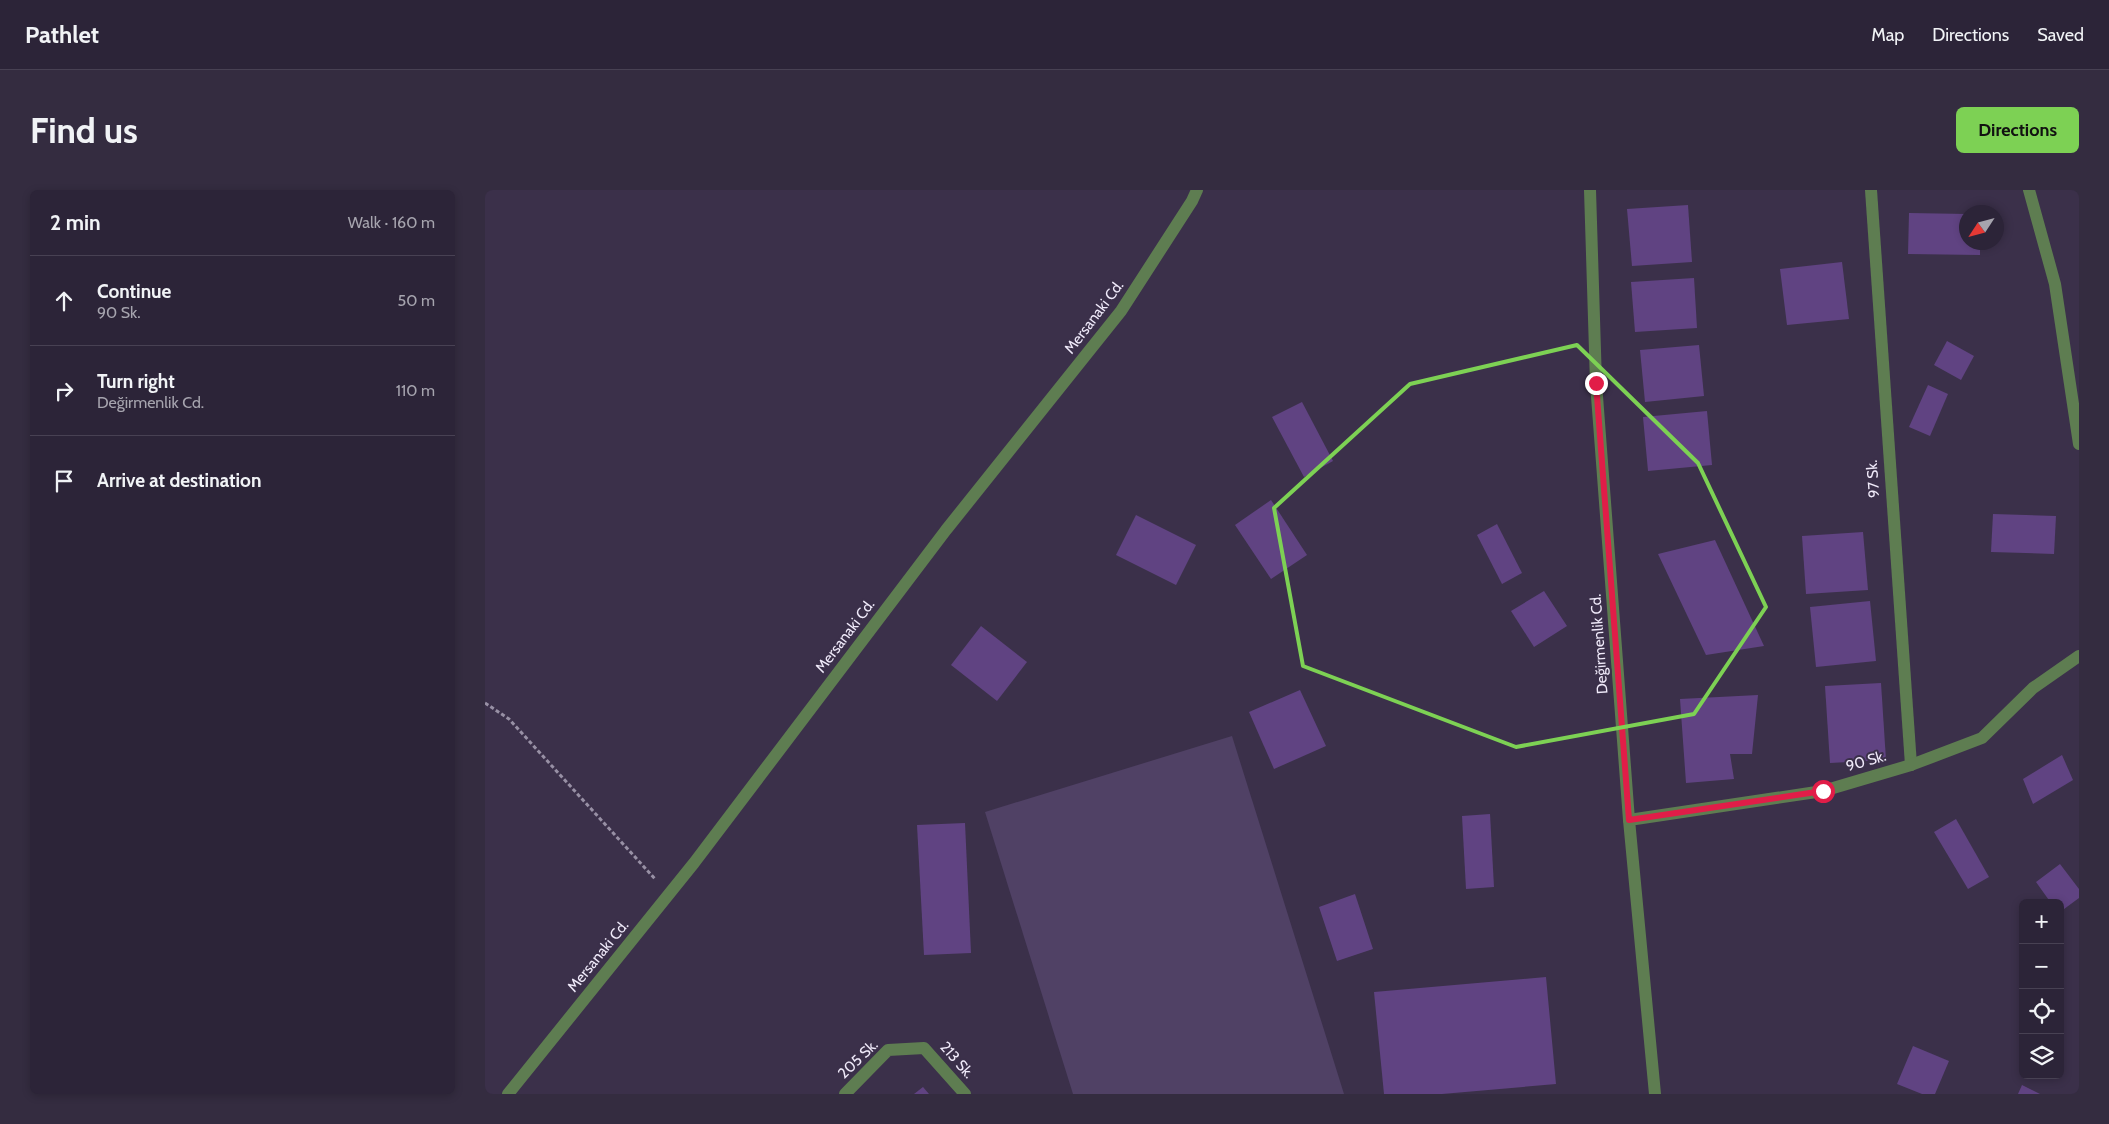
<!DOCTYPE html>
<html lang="en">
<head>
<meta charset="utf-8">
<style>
  body { margin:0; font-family:Cabin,sans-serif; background:#342c40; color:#f1f3f6 }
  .controls { position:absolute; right:15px; bottom:15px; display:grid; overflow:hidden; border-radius:8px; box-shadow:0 2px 8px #0003 }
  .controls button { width:45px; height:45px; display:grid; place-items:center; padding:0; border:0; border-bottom:1px solid #484153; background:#2c2438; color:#f1f3f6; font:25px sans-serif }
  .compass { position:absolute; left:1474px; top:15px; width:45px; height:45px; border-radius:50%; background:#2c2438; box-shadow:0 2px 8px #0003; rotate:234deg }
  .stop { position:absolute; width:15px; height:15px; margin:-11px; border:4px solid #e11d48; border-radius:50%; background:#fff }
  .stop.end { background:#e11d48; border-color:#fff; box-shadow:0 1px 5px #0008 }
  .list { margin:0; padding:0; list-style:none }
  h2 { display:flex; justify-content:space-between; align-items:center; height:65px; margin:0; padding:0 20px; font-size:21px }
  h2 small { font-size:16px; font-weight:400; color:#a6a4ae }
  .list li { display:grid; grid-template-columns:32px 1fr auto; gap:15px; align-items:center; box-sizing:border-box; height:90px; padding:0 20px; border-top:1px solid #484153 }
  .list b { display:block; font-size:19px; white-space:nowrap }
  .list p { margin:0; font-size:16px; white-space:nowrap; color:#a6a4ae }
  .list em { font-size:16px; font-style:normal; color:#a6a4ae }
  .icon { flex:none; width:28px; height:28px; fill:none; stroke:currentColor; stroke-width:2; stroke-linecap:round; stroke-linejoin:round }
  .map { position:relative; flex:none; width:1594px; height:904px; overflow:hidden; border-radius:8px }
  header { display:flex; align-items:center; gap:30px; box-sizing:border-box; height:70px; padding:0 25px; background:#2c2438; border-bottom:1px solid #484153 }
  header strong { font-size:24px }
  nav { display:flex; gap:28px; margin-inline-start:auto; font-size:18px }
  .intro { display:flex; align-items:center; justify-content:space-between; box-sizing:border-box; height:120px; padding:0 30px }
  h1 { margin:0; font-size:35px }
  .button { padding:12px 22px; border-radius:8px; background:#7dd154; color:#111; font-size:18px; font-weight:700 }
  main { display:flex; gap:30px; padding:0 30px }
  aside { flex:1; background:#2c2438; border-radius:8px; box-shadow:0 2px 8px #0003 }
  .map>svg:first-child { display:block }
</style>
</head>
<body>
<header>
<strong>Pathlet</strong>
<nav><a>Map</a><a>Directions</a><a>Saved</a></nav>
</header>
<div class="intro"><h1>Find us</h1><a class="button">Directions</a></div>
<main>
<aside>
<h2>2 min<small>Walk · 160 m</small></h2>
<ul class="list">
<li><svg class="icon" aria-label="ahead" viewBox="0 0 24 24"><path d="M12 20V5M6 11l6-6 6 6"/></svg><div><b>Continue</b><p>90 Sk.</p></div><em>50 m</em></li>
<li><svg class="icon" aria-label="right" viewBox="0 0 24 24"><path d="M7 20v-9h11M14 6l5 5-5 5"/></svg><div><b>Turn right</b><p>Değirmenlik Cd.</p></div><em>110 m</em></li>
<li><svg class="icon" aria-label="arrive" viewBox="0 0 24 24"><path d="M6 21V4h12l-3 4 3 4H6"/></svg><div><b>Arrive at destination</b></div></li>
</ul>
</aside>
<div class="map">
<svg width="1594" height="904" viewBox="0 0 1594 904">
  <rect width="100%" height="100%" fill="#3b304a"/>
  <path fill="#504165" d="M747,546L859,904H588L500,622Z"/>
  <g fill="#604382">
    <path d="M1203,15L1207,72L1147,76L1142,19Z"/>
    <path d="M1424,23L1482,24V52H1495V65L1423,64Z"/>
    <path d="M1357,72L1364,129L1302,135L1295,79Z"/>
    <path d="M1209,88L1212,138L1150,142L1146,92Z"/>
    <path d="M1462,151L1489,166L1476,190L1449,175Z"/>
    <path d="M1214,155L1219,206L1160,212L1155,160Z"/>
    <path d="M1443,195L1463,204L1445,246L1424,237Z"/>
    <path d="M817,212L848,271L819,287L787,227Z"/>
    <path d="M1222,221L1227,275L1163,281L1158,227Z"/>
    <path d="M786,310L822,365L786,389L750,335Z"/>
    <path d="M1508,324L1571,326L1569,364L1506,362Z"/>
    <path d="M651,325L711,355L691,395L631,365Z"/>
    <path d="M1012,334L1037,383L1017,394L992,345Z"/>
    <path d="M1378,342L1383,400L1321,404L1317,346Z"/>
    <path d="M1230,350L1279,456L1221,465L1173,364Z"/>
    <path d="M1059,401L1082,436L1049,457L1026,421Z"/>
    <path d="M1385,411L1391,471L1331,477L1325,417Z"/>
    <path d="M496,436L542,472L512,511L466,475Z"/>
    <path d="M1396,493L1401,570L1345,573L1340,496Z"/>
    <path d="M815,500L841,556L789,579L764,522Z"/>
    <path d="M1273,505L1267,564H1245L1249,589L1201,593L1195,509Z"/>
    <path d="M1577,565L1588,590L1548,614L1538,589Z"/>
    <path d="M1005,624L1009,697L981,699L977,626Z"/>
    <path d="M1471,629L1504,687L1483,699L1449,642Z"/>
    <path d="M480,633L486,763L439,765L432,635Z"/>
    <path d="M1575,674L1594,699V708L1575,722V713H1566L1551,692Z"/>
    <path d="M870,704L888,759L852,771L834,717Z"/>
    <path d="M1061,787L1071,894L957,904H899L889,802Z"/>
    <path d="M1428,856L1464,871L1450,904H1437L1412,894Z"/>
    <path d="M1537,895L1555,904H1533Z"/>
    <path d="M438,897L444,904H429Z"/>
  </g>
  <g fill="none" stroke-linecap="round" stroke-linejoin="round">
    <path stroke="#9890a5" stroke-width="3" stroke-dasharray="4 2.5" stroke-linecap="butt" d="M0,513L24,529L171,690"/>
    <g stroke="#5e7d51" stroke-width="12">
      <path d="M1105,0L1111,193L1144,630L1170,904"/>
      <path d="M1386,0L1426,575"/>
      <path d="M1544,0L1570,94L1594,254"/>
      <path d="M1144,630L1338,601L1426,575L1497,548L1548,498L1594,466"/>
      <path d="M23,904L209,673L461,340L636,121L707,11L712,0"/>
      <path d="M360,904L403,860L439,858L480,904"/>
    </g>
  </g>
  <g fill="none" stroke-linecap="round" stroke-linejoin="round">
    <path stroke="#e11d48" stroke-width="6" d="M1111,193L1144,630L1338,601"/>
  </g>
  <path fill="none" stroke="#7dd154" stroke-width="4" stroke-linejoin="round" d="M1092,155L1213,273L1281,417L1209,524L1031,557L818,476L789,318L925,194Z"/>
  <g text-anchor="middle" stroke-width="4" stroke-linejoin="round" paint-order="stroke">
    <g font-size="15" fill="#f0eafa" stroke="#3b304a">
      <text transform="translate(609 127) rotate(-53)" y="5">Mersanaki Cd.</text>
      <text transform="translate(1388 289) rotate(-94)" y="5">97 Sk.</text>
      <text transform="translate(360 446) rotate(-53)" y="5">Mersanaki Cd.</text>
      <text transform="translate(1114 454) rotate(-94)" y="5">Değirmenlik Cd.</text>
      <text transform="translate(1381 571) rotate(-16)" y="5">90 Sk.</text>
      <text transform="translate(113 766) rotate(-51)" y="5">Mersanaki Cd.</text>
      <text transform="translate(373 869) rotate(-44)" y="5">205 Sk.</text>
      <text transform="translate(472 870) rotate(49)" y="5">213 Sk.</text>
    </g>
  </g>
</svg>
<div class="controls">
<button>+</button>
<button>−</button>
<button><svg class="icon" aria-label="locate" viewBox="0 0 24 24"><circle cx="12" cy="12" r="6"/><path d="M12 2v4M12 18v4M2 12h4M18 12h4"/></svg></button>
<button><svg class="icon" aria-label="layers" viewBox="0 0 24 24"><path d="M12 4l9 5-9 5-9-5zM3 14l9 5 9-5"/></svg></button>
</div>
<svg class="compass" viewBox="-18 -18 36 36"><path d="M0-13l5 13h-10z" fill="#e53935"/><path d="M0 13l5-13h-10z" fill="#a6a4ae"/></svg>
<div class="stop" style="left:1338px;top:601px"></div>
<div class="stop end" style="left:1111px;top:193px"></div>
</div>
</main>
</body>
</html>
